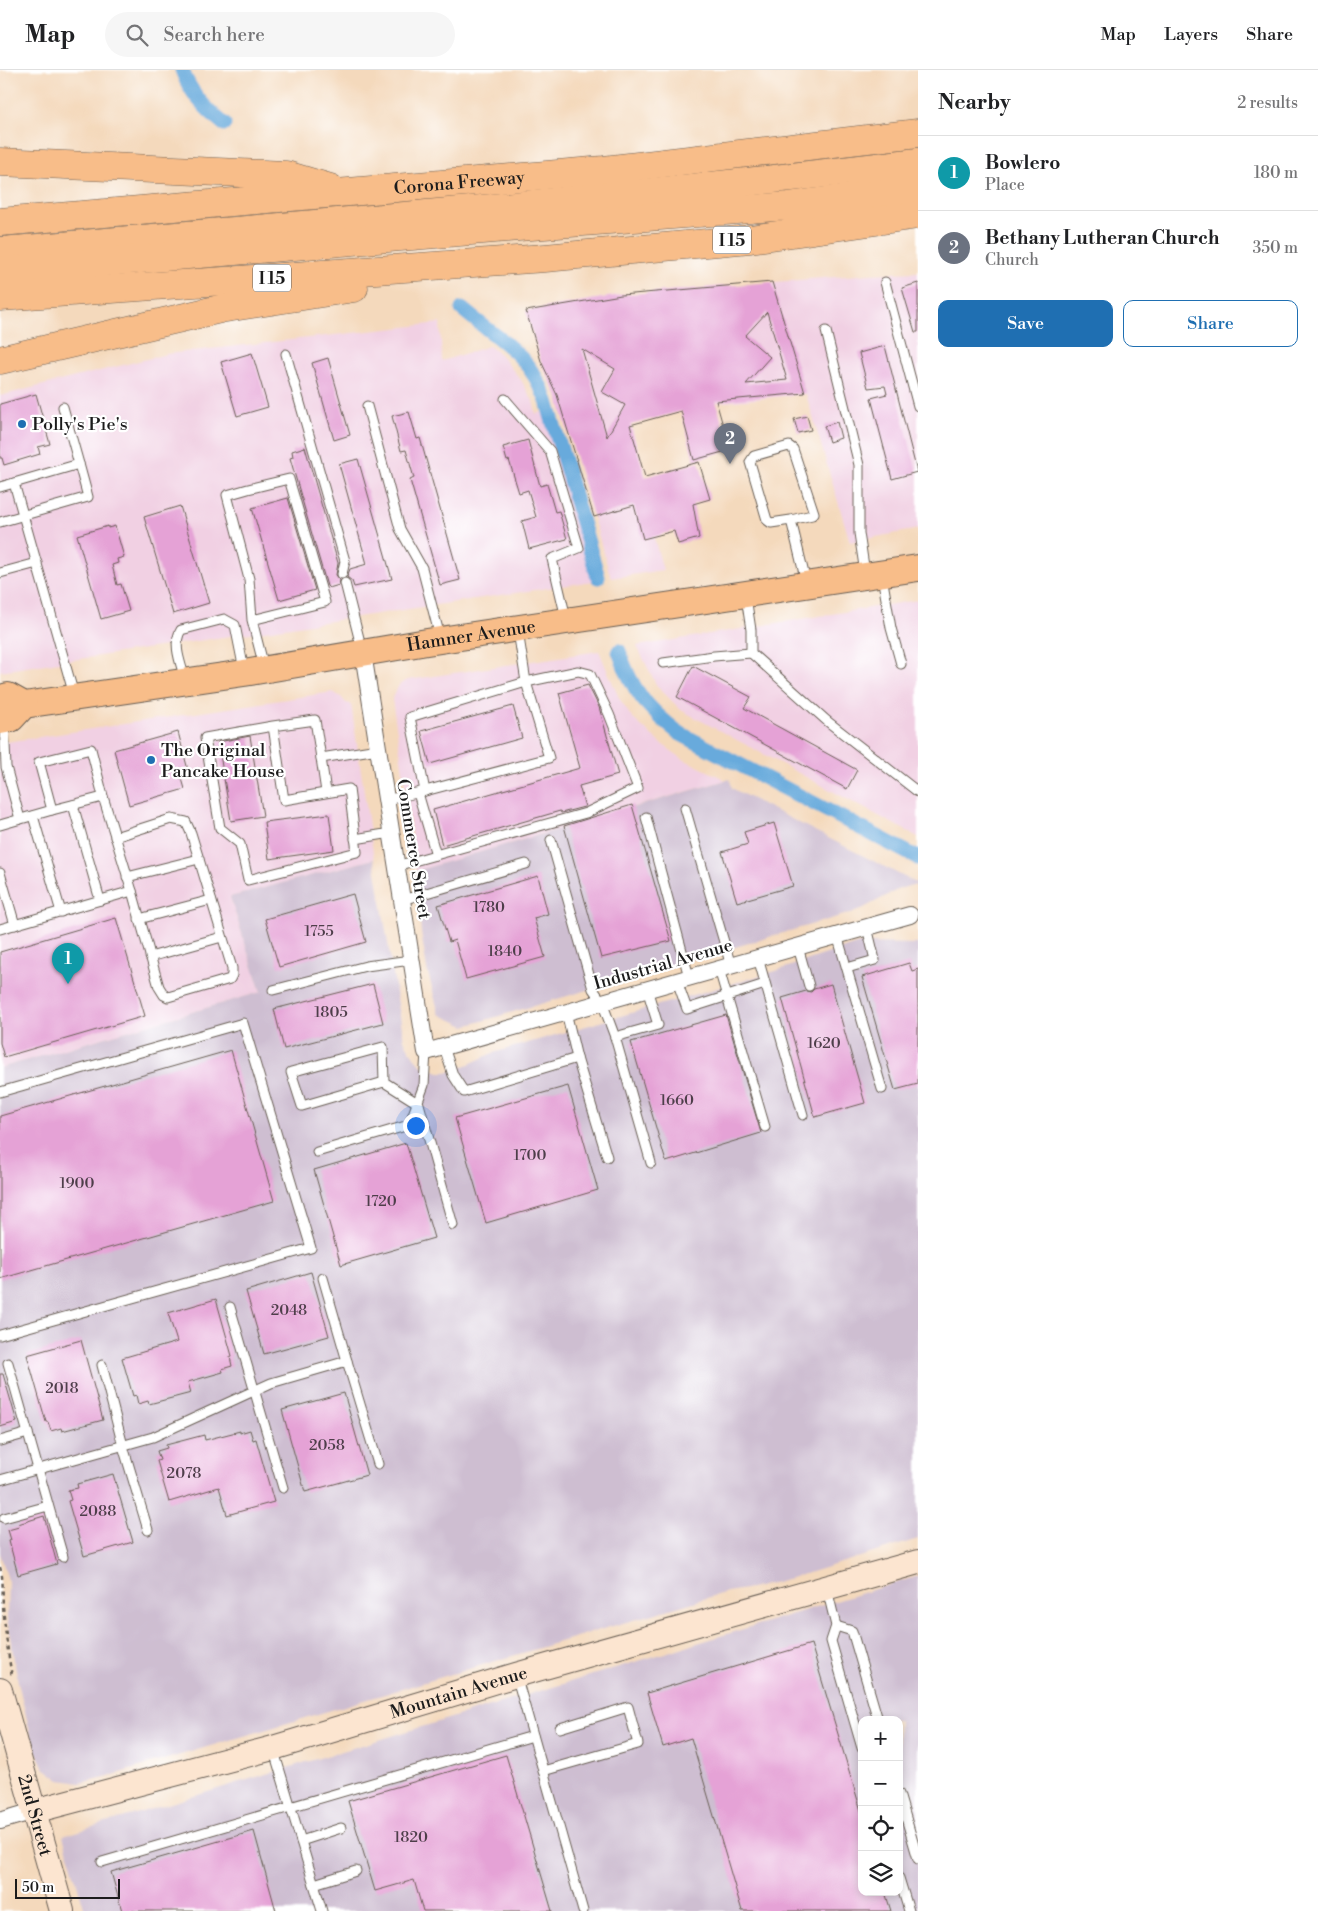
<!DOCTYPE html>
<html lang="en">
<head>
<meta charset="utf-8">
<style>
  body { margin:0; font-family:"Libre Bodoni",serif; background:#f6f6f6; color:#202124 }
  .controls { position:absolute; right:15px; bottom:15px; display:grid; overflow:hidden; border-radius:10px; box-shadow:0 2px 8px #0003 }
  .controls button { width:45px; height:45px; display:grid; place-items:center; padding:0; border:0; border-bottom:1px solid #e0e0e0; background:#fff; color:#202124; font:25px sans-serif }
  .scale { position:absolute; left:15px; bottom:12px; width:105px; box-sizing:border-box; padding-left:5px; border:2px solid #1c1c1c; border-top:0; font-size:14px; line-height:18px; white-space:nowrap; color:#1c1c1c; -webkit-text-stroke:4px #fff; paint-order:stroke }
  .you { position:absolute; left:415px; top:1055px; width:18px; height:18px; margin:-12px; border:4px solid #fff; border-radius:50%; background:#1a73e8; box-shadow:0 0 0 8px #1a73e833 }
  .badge { display:grid; place-items:center; width:32px; height:32px; border-radius:50%; background:#1f6fb2; color:#fff; font-size:16px; font-weight:700 }
  .pin { position:absolute; translate:-50% -41px; filter:drop-shadow(0 1px 2px #0008) }
  .pin::after { content:''; position:absolute; top:26px; width:18px; height:15px; background:inherit; clip-path:polygon(0 0,100% 0,50% 100%) }
  .list { margin:0; padding:0; list-style:none }
  h2 { display:flex; justify-content:space-between; align-items:center; height:65px; margin:0; padding:0 20px; font-size:21px }
  h2 small { font-size:16px; font-weight:400; color:#757577 }
  .list li { display:grid; grid-template-columns:32px 1fr auto; gap:15px; align-items:center; box-sizing:border-box; height:75px; padding:0 20px; border-top:1px solid #e0e0e0 }
  .list b { display:block; font-size:19px; white-space:nowrap }
  .list p { margin:0; font-size:16px; white-space:nowrap; color:#757577 }
  .list em { font-size:16px; font-style:normal; color:#757577 }
  .actions { display:flex; gap:10px; padding:15px 20px }
  .actions a { flex:1; padding:11px 0; border:1px solid #1f6fb2; border-radius:10px; text-align:center; font-size:18px; color:#1f6fb2 }
  .actions .main { background:#1f6fb2; color:#fff }
  .icon { flex:none; width:28px; height:28px; fill:none; stroke:currentColor; stroke-width:2; stroke-linecap:round; stroke-linejoin:round }
  .map { position:relative; flex:none; width:918px; height:1841px; overflow:hidden }
  header { display:flex; align-items:center; gap:30px; box-sizing:border-box; height:70px; padding:0 25px; background:#fff; border-bottom:1px solid #e0e0e0 }
  header strong { font-size:24px }
  nav { display:flex; gap:28px; margin-inline-start:auto; font-size:18px }
  .search { width:350px; height:45px; background:#f6f6f6; display:flex; align-items:center; gap:12px; box-sizing:border-box; padding:0 18px; border-radius:28px; color:#757577; font-size:19px }
  main { display:flex }
  aside { flex:1; background:#fff }
  .map>svg:first-child { display:block }
</style>
</head>
<body>
<header>
<strong>Map</strong>
<div class="search"><svg class="icon" aria-label="search" viewBox="0 0 24 24"><circle cx="10" cy="10" r="6"/><path d="M15 15l6 6"/></svg>Search here</div>
<nav><a>Map</a><a>Layers</a><a>Share</a></nav>
</header>
<main>
<div class="map">
<svg width="918" height="1841" viewBox="0 0 918 1841">
  <rect width="100%" height="100%" fill="#fff"/>
  <filter id="ink" filterUnits="userSpaceOnUse"><feTurbulence type="fractalNoise" baseFrequency=".02" numOctaves="2"/><feDisplacementMap in="SourceGraphic" scale="10" xChannelSelector="R" yChannelSelector="G"/><feConvolveMatrix kernelMatrix="1 2 1 2 8 2 1 2 1" color-interpolation-filters="sRGB"/></filter>
  <filter id="wash" filterUnits="userSpaceOnUse"><feTurbulence type="fractalNoise" baseFrequency=".0096" numOctaves="4" result="noise"/><feDisplacementMap in="SourceGraphic" scale="20" xChannelSelector="R" yChannelSelector="G"/><feGaussianBlur stdDeviation="1.12" result="paint"/><feColorMatrix in="noise" values="0 0 0 0 0 0 0 0 0 0 0 0 0 0 0 0 0 1.4 0 .05"/><feComposite in="paint" operator="in"/></filter>
  <g filter="url(#wash)">
    <rect width="100%" height="100%" fill="#f4d9bc"/>
    <g fill="#f1d0e3">
      <path d="M918,202V459L850,472L806,324L715,333L631,355L663,465L654,468L663,500L611,508L557,325L541,292L526,241L618,225L871,204Z"/>
      <path d="M440,253L442,291L489,276L500,284L521,310L533,331L536,344L545,341L594,511L0,601V326L167,284Z"/>
      <path d="M918,530V767L681,640L657,616L637,576Z"/>
      <path d="M599,581L619,628L632,648L663,675L683,689L726,710L416,801L405,714L392,629L399,615L408,610Z"/>
      <path d="M333,622L341,627L346,633L351,634L374,789L230,827L261,922L0,998V673Z"/>
    </g>
    <g fill="#cebed1" fill-rule="evenodd">
      <path d="M730,709L732,718L737,721L918,814V816L912,815L899,819L858,841L465,956L439,944L427,899L421,862L416,801Z"/>
      <path d="M374,789L404,970L414,987L422,996L439,1002H446L467,995L493,983L776,901L859,873L918,874V1469L805,1504L758,1517L727,1522L113,1705L80,1713L60,1710L44,1698L33,1675L18,1612L7,1549L8,1510L0,1483V998L261,922L230,827Z"/>
      <path d="M918,1506V1841H85L63,1766ZM862,1650H899V1822H862Z"/>
    </g>
    <g fill="none" stroke-linecap="round" stroke-linejoin="round">
      <g stroke="#67aadc" stroke-width="15">
        <path d="M182,0C190,23 206,39 224,54"/>
        <path d="M462,239C500,271 528,282 547,331L598,507"/>
        <path d="M619,581C632,621 646,637 679,663L918,788"/>
      </g>
    </g>
    <g id="blocks">
      <g fill="#e5a2d6" fill-rule="evenodd">
        <path d="M772,212L805,323L716,331L730,380L694,390L681,341L630,355L645,407L699,392L710,429L693,434L699,468L678,474L674,461L643,469L634,435L594,447L557,325L541,291L526,241L621,225ZM767,242L787,310L746,314L770,287L745,266ZM582,279L615,299L602,322L625,335L607,367Z"/>
        <path d="M918,213V262H915L902,218Z"/>
        <path d="M885,276L917,402L892,409L871,328L887,324L885,316L868,318L859,283Z"/>
        <path d="M252,283L268,337L237,346L221,292Z"/>
        <path d="M328,288L350,365L334,370L312,293Z"/>
        <path d="M36,324L50,374L38,377L40,384L4,395L2,388H0V334Z"/>
        <path d="M409,342L417,369L420,368L460,510L440,515L410,410L414,408L406,380L401,381L392,346Z"/>
        <path d="M807,346L811,360L798,363L794,349Z"/>
        <path d="M837,352L841,368L829,372L824,356Z"/>
        <path d="M528,370L540,416L547,414L555,442L559,441L567,469L529,479L522,451L536,447L528,420L519,423L509,390L507,391L503,377Z"/>
        <path d="M305,377L338,493L336,505L340,510L339,515L329,518L327,516L290,388L293,387L292,381Z"/>
        <path d="M358,389L392,509L354,517L352,511L347,507L350,499L367,494L339,394Z"/>
        <path d="M288,428L315,520L279,530L252,438Z"/>
        <path d="M180,436L209,533L173,544L144,447Z"/>
        <path d="M108,456V458L115,456L124,487L117,489L118,493L112,495L117,515L121,514L129,541L101,549L77,465Z"/>
        <path d="M693,596L751,627L744,638L857,700L847,719L677,627Z"/>
        <path d="M588,615L599,637L618,705L579,716L585,737H584L561,743L560,741L442,775L433,740L580,698L559,623Z"/>
        <path d="M513,636L522,668L430,694L421,661Z"/>
        <path d="M178,662L188,700L180,702L185,719L129,735L114,680Z"/>
        <path d="M250,666L263,746L231,751L218,672Z"/>
        <path d="M632,735L671,871L601,888L564,756Z"/>
        <path d="M329,744L334,780L269,789L264,752Z"/>
        <path d="M774,753L793,816L737,832L722,782L748,774L744,762Z"/>
        <path d="M538,806L548,844L534,848L545,887L466,909L455,870L449,872L438,835Z"/>
        <path d="M353,824L366,872L279,897L265,849Z"/>
        <path d="M116,848L145,946L4,987L0,973V882Z"/>
        <path d="M909,893L912,901L918,899V1014L895,1020L862,907Z"/>
        <path d="M373,914L383,953L284,979L274,939Z"/>
        <path d="M831,914L865,1033L815,1047L782,928L806,921L811,922L814,919Z"/>
        <path d="M726,945L761,1063L666,1092L631,972Z"/>
        <path d="M231,980L274,1131L0,1209V1046Z"/>
        <path d="M568,1016L598,1120L486,1153L455,1048Z"/>
        <path d="M406,1073L434,1168L341,1195L314,1100Z"/>
        <path d="M311,1202L329,1266L264,1284L246,1221Z"/>
        <path d="M216,1229L232,1286L230,1287L232,1296L222,1299L223,1302L188,1312L191,1323L149,1334L148,1331L138,1334L136,1325L133,1326L122,1288L177,1272L168,1243Z"/>
        <path d="M81,1270L103,1350L62,1361L61,1358L51,1361L48,1352H46L27,1285Z"/>
        <path d="M0,1304H3L17,1352L0,1357Z"/>
        <path d="M344,1323L367,1405L305,1422L282,1340Z"/>
        <path d="M250,1360L253,1370L256,1369L274,1432L227,1445L219,1417L169,1432L157,1391L160,1390L157,1381L167,1378L166,1375L204,1365L205,1370L240,1361V1363Z"/>
        <path d="M113,1404L133,1472L84,1486L68,1431L71,1430L68,1420L78,1418L77,1414Z"/>
        <path d="M44,1446L57,1494L18,1505L9,1471L11,1470L8,1460L19,1457L18,1454Z"/>
        <path d="M811,1574L862,1744V1822H885L891,1841H742L691,1668L663,1677L647,1623Z"/>
        <path d="M506,1685L552,1841H423L414,1810L375,1821L348,1731Z"/>
        <path d="M254,1761L276,1841H122L111,1802Z"/>
      </g>
    </g>
  </g>
  <g filter="url(#ink)">
    <use href="#blocks" fill-opacity="0" stroke="#685e54" stroke-width="1"/>
    <g fill="none" stroke-linecap="round" stroke-linejoin="round">
      <defs>
        <g id="lane">
          <path d="M885,212L918,336"/>
          <path d="M826,261L859,395V463L865,503"/>
          <path d="M286,284L345,491L342,504"/>
          <path d="M505,329L550,381L579,478L552,489L566,548"/>
          <path d="M367,336L400,459L422,498L440,567"/>
          <path d="M63,337L79,394L14,413L74,625"/>
          <path d="M0,417L14,413"/>
          <path d="M791,450L771,453L767,450L750,392L754,386L789,376L793,379L814,443L812,445L791,450L806,512"/>
          <path d="M0,452L88,427L79,394"/>
          <path d="M0,503L37,493"/>
          <path d="M882,506L891,558L901,594"/>
          <path d="M345,513L362,580"/>
          <path d="M746,527L751,560V583L827,651L918,722"/>
          <path d="M252,550L325,532L289,409L248,419L227,425L249,509L252,550L264,597"/>
          <path d="M663,593L714,586L751,583"/>
          <path d="M185,609C181,594 172,574 181,560L224,549L235,555L244,600"/>
          <path d="M4,651L6,697L20,749"/>
          <path d="M273,656L205,668L220,758L240,774L248,810L357,782L349,719L284,730L273,656L315,650L321,688L378,679"/>
          <path d="M321,688L326,722"/>
          <path d="M418,723L436,785"/>
          <path d="M386,730L425,721L410,647L526,612L518,561"/>
          <path d="M73,735L100,830"/>
          <path d="M685,738L731,896"/>
          <path d="M52,740L103,727"/>
          <path d="M33,746L61,842"/>
          <path d="M646,747L689,907"/>
          <path d="M0,755L52,740L39,692L91,679L104,730L132,821L0,859"/>
          <path d="M115,767L171,749L186,752L191,763L232,898V905L230,909L168,927L164,925L159,917L132,821"/>
          <path d="M355,769L391,763"/>
          <path d="M551,770L593,919L602,932L615,967L658,955L647,919"/>
          <path d="M396,796L586,743L638,718L609,644L590,604L578,601L526,612L549,688L425,721"/>
          <path d="M0,803L15,855"/>
          <path d="M127,807L199,789"/>
          <path d="M402,830L526,794"/>
          <path d="M139,849L211,830"/>
          <path d="M837,865L882,1019"/>
          <path d="M798,877L809,916"/>
          <path d="M150,887L222,867"/>
          <path d="M758,888L803,1045"/>
          <path d="M847,898L875,890L867,857"/>
          <path d="M719,899L765,1057"/>
          <path d="M677,911L687,939L765,914"/>
          <path d="M273,920L366,896L411,890"/>
          <path d="M615,967L651,1093"/>
          <path d="M444,977L453,1005L464,1022L577,988L566,942"/>
          <path d="M577,988L607,1087"/>
          <path d="M384,1012L383,977L291,1002L302,1036L384,1012L419,1034L453,1155"/>
          <path d="M0,1022L243,953L311,1178L0,1265"/>
          <path d="M317,1082L409,1055L424,1015L426,982"/>
          <path d="M323,1208L347,1291"/>
          <path d="M230,1237L283,1418"/>
          <path d="M8,1293L63,1487"/>
          <path d="M102,1295L123,1376L148,1460"/>
          <path d="M0,1371L28,1363"/>
          <path d="M0,1410L153,1367L271,1313L347,1291L378,1394"/>
          <path d="M4,1448L48,1436"/>
          <path d="M827,1519L836,1556L831,1571L862,1678"/>
          <path d="M836,1556L852,1561L878,1650"/>
          <path d="M516,1605L583,1841"/>
          <path d="M273,1678L322,1841"/>
          <path d="M543,1701L638,1674L628,1637L560,1658"/>
          <path d="M899,1724L918,1789"/>
          <path d="M301,1771L341,1758"/>
          <path d="M102,1792L533,1666"/>
          <path d="M899,1808L909,1841"/>
          <path d="M314,1814L356,1801"/>
        </g>
        <g id="street">
          <path d="M363,583L426,982L910,845"/>
          <path d="M0,1751L34,1741"/>
        </g>
        <g id="secondary">
          <path id="s1" d="M0,1620L62,1841"/>
          <path id="s2" d="M34,1741L273,1678L516,1605L918,1492"/>
        </g>
        <g id="primary">
          <path id="s3" d="M0,628L8,626L24,635L244,603L427,572L918,498"/>
          <path d="M0,651L11,649L24,635"/>
        </g>
        <g id="highway">
          <path d="M0,92L286,105L330,118"/>
          <path id="s4" d="M0,152L604,100L918,63"/>
          <path d="M0,181C306,155 613,130 918,92"/>
          <path d="M0,201L518,157L789,136L918,119"/>
          <path d="M0,227L545,188L750,169L918,145"/>
          <path d="M0,290L220,239L354,218"/>
        </g>
      </defs>
      <use href="#lane" stroke="#685e54" stroke-width="11"/>
      <use href="#street" stroke="#685e54" stroke-width="18"/>
      <use href="#secondary" stroke="#685e54" stroke-width="26"/>
      <use href="#primary" stroke="#685e54" stroke-width="28"/>
      <use href="#highway" stroke="#685e54" stroke-width="29"/>
      <path stroke="#685e54" stroke-width="2.5" stroke-dasharray="4 4" stroke-linecap="butt" d="M0,1497C4,1510 2,1522 3,1536C5,1560 8,1583 12,1607"/>
      <use href="#lane" stroke="#fff" stroke-width="9"/>
      <use href="#street" stroke="#fff" stroke-width="16"/>
      <use href="#secondary" stroke="#fce5d0" stroke-width="24"/>
      <use href="#primary" stroke="#f8bd89" stroke-width="26"/>
      <use href="#highway" stroke="#f8bd89" stroke-width="28"/>
    </g>
  </g>
  <g fill="#1f6fb2" stroke="#fff" stroke-width="2">
    <circle cx="22" cy="354" r="5"/>
    <circle cx="151" cy="690" r="5"/>
  </g>
  <g text-anchor="middle" stroke-width="4.5" stroke-linejoin="round" paint-order="stroke">
    <g font-size="15" fill="#4e3e4a">
      <text x="489" y="842">1780</text>
      <text x="319" y="866">1755</text>
      <text x="505" y="886">1840</text>
      <text x="331" y="947">1805</text>
      <text x="824" y="978">1620</text>
      <text x="677" y="1035">1660</text>
      <text x="530" y="1090">1700</text>
      <text x="77" y="1118">1900</text>
      <text x="381" y="1136">1720</text>
      <text x="289" y="1245">2048</text>
      <text x="62" y="1323">2018</text>
      <text x="327" y="1380">2058</text>
      <text x="184" y="1408">2078</text>
      <text x="98" y="1446">2088</text>
      <text x="411" y="1772">1820</text>
    </g>
    <g fill="#fff" stroke="#606060" stroke-width="1">
      <rect x="713" y="156.5" width="38" height="27" rx="4"/>
      <rect x="253" y="194.5" width="38" height="27" rx="4"/>
    </g>
    <g font-size="16" font-weight="bold" fill="#1c1c1c">
      <text x="732" y="176">I 15</text>
      <text x="272" y="214">I 15</text>
    </g>
    <g font-size="18" fill="#1c1c1c" stroke="#fff">
      <text dy="6" stroke="none"><textPath href="#s4" startOffset="461">Corona Freeway</textPath></text>
      <text dy="6" stroke="none"><textPath href="#s3" startOffset="479">Hamner Avenue</textPath></text>
      <text transform="translate(414 779) rotate(81)" y="6">Commerce Street</text>
      <text transform="translate(663 894) rotate(-16)" y="6">Industrial Avenue</text>
      <text dy="6" stroke="none"><textPath href="#s2" startOffset="441">Mountain Avenue</textPath></text>
      <text dy="6" stroke="none"><textPath href="#s1" startOffset="130">2nd Street</textPath></text>
    </g>
    <g font-size="18" fill="#1c1c1c" stroke="#fff" text-anchor="start">
      <text x="32" y="360">Polly's Pie's</text>
      <text x="161" y="686">The Original<tspan x="161" dy="21">Pancake House</tspan></text>
    </g>
  </g>
</svg>
<div class="controls">
<button>+</button>
<button>−</button>
<button><svg class="icon" aria-label="locate" viewBox="0 0 24 24"><circle cx="12" cy="12" r="6"/><path d="M12 2v4M12 18v4M2 12h4M18 12h4"/></svg></button>
<button><svg class="icon" aria-label="layers" viewBox="0 0 24 24"><path d="M12 4l9 5-9 5-9-5zM3 14l9 5 9-5"/></svg></button>
</div>
<div class="scale">50 m</div>
<div class="you"></div>
<div class="pin badge" style="left:68px;top:914px;background:#0f9aa8">1</div>
<div class="pin badge" style="left:730px;top:394px;background:#6b7280">2</div>
</div>
<aside>
<h2>Nearby<small>2 results</small></h2>
<ul class="list">
<li><span class="badge" style="background:#0f9aa8">1</span><div><b>Bowlero</b><p>Place</p></div><em>180 m</em></li>
<li><span class="badge" style="background:#6b7280">2</span><div><b>Bethany Lutheran Church</b><p>Church</p></div><em>350 m</em></li>
</ul>
<div class="actions"><a class="main">Save</a><a>Share</a></div>
</aside>
</main>
</body>
</html>
